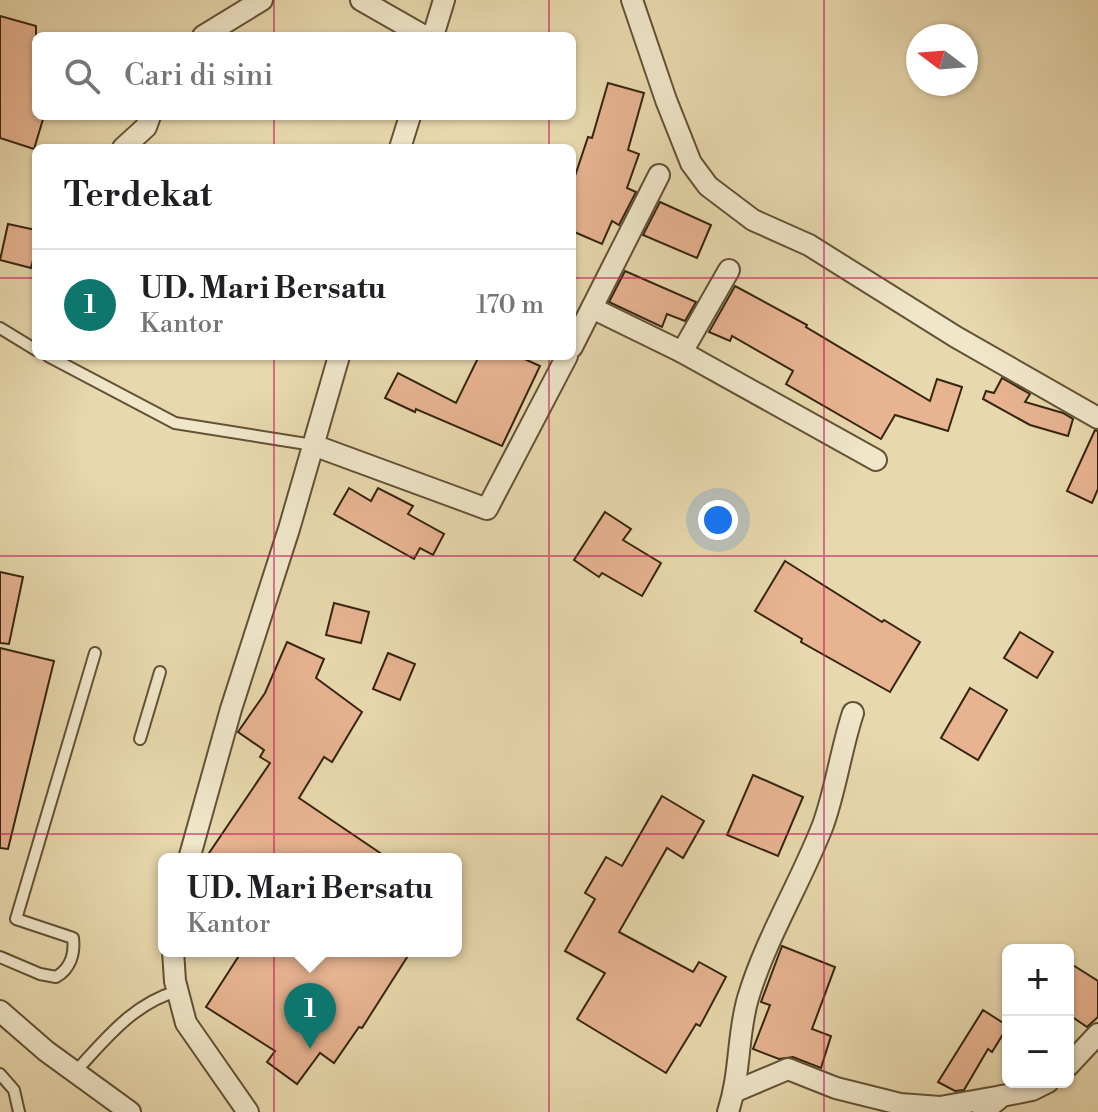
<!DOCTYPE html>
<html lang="id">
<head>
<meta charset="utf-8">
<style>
  body { margin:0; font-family:"Libre Bodoni",serif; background:#f6f6f6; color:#202124 }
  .controls { position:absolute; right:24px; bottom:24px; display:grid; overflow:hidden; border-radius:12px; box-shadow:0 2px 6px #0004 }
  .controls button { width:72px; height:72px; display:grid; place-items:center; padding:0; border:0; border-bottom:2px solid #e0e0e0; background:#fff; color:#202124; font:40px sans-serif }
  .compass { position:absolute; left:906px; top:24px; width:72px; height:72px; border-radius:50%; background:#fff; box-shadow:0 2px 6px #0004; rotate:286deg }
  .you { position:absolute; left:718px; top:520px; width:28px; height:28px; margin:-20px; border:6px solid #fff; border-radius:50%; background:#1a73e8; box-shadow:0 0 0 12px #1a73e833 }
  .badge { display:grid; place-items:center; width:52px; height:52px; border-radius:50%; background:#0f766e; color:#fff; font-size:26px; font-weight:700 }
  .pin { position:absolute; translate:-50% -66px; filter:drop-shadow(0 2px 4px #0008) }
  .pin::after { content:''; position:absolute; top:42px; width:28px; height:24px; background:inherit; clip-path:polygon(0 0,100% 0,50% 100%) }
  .popup { position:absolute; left:158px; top:853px; width:304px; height:104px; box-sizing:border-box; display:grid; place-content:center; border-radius:12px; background:#fff; filter:drop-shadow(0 2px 6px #0005); font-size:26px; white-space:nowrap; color:#757577 }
  .popup b { font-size:30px; color:#202124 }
  .popup::after { content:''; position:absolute; left:50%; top:100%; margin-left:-16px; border:16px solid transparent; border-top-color:#fff }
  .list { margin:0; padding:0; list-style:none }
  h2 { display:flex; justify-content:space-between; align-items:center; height:104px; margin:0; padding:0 32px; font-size:34px }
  h2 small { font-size:26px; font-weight:400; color:#757577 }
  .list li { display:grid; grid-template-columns:52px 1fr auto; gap:24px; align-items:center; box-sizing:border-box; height:112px; padding:0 32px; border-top:2px solid #e0e0e0 }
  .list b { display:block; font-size:30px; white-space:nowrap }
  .list p { margin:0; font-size:26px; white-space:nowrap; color:#757577 }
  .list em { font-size:26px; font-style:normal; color:#757577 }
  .icon { flex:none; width:44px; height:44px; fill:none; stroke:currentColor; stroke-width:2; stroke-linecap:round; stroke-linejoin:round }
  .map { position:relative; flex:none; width:1098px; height:1112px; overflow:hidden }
  .search { position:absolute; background:#fff; box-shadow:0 2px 6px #0004; left:32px; top:32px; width:544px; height:88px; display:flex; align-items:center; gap:20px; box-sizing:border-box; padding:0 28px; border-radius:12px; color:#757577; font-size:30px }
  .panel { position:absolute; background:#fff; box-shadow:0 2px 6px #0004; left:32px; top:144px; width:544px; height:216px; border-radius:12px }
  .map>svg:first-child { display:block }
</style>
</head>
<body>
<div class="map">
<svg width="1098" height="1112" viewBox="0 0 1098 1112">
  <rect width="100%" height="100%" fill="#e8d8ad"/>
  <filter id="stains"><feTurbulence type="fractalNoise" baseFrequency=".0025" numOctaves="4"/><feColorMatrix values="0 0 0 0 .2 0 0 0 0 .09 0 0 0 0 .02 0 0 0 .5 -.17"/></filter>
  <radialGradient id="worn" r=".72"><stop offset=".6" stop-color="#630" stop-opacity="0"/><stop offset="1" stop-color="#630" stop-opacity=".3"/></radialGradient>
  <g fill="#e7b391" stroke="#36250f" stroke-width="2">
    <path d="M0,16L36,26V116H44L34,149L0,138Z"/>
    <path d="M608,83L644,93L628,150L639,154L627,188L636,192L619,225L612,221L602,244L572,231V185L588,137L592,138Z"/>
    <path d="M660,202L711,225L697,258L643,235Z"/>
    <path d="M8,224L36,230V249L31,268L0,260Z"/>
    <path d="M625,271L696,302L685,321L667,314L662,327L609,302Z"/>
    <path d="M735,286L807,325L806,327L930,401L937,379L962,387L948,431L895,415L881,439L786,384L793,371L732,336L730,341L709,332Z"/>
    <path d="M479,356H518L540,366L502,446L416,409L415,412L385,398L398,373L456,403Z"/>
    <path d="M1002,378L1030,394L1025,402L1063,413L1073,419L1068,436L1030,425L983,399L986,391L994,393Z"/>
    <path d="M1095,430L1098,431V489L1092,503L1067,491Z"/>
    <path d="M349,488L371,501L378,488L413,506L408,514L444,534L433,555L420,548L414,559L334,514Z"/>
    <path d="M605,512L631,529L623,540L661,563L642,596L602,573L599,577L574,560Z"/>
    <path d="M785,561L882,622L884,620L920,642L890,692L801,642L802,639L755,611Z"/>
    <path d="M0,572L23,577L9,644L0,643Z"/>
    <path d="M334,603L369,612L361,643L326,635Z"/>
    <path d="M1020,632L1053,652L1037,678L1004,658Z"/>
    <path d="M287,642L324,659L316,678L362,712L332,762L324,757L299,798L389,859H205L270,763L260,757L264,750L238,732L265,693Z"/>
    <path d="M0,648L54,661L8,849L0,848Z"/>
    <path d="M388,653L415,664L400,700L373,689Z"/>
    <path d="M970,688L1007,710L978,760L941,738Z"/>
    <path d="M753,775L803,797L778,856L727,835Z"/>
    <path d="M662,796L704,821L683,858L667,848L619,932L693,972L699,962L726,977L700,1026L696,1024L666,1073L577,1019L605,973L565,951L595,899L585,893L606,857L622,866Z"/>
    <path d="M782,946L835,967L812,1029L831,1036L821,1068L793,1057L779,1059L753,1049L770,1005L761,1002Z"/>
    <path d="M242,951H411L362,1028L359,1027L334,1063L320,1053L297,1084L267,1062L275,1051L206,1007Z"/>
    <path d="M1068,962L1098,981V1017L1087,1027L1068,1014Z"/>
    <path d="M983,1010L1008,1026L992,1052L988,1049L964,1090L955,1091L938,1082Z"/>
  </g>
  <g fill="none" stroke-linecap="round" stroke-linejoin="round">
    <defs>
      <g id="service">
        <path d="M0,328L36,350"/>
        <path d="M48,356L175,423L313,445"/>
        <path d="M140,739L160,672"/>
        <path d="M0,957L40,974L56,977C70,969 75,954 73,938L16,919L95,653"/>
        <path d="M75,1072C105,1040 133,1003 178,991"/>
        <path d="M0,1074L14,1090L19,1112"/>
      </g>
      <g id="minor">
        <path d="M361,0L424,36"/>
        <path d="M632,0L666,100L691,163L708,186L753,220L809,245L956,337L1098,418"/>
        <path d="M203,36L262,0"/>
        <path d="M433,36L444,0"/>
        <path d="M123,148L146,127L150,116"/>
        <path d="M400,148L410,116"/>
        <path d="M592,308L682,352L729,270"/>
        <path d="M572,347L659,175"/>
        <path d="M682,352L876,460"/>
        <path d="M313,445L487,509L567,356"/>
        <path d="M189,859L231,709L289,529L339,356"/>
        <path d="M173,951L175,981L186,1023L248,1112"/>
        <path d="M0,1011L46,1051L130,1112"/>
        <path d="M1068,1066L1098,1034"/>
        <path d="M736,1091L788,1069L836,1088L900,1104L940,1107L1002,1096"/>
        <path d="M728,1112C741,1072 737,1036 748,998C766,938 800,884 823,825C836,789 841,749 853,713"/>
        <path d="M983,1112L1002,1096L1032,1090L1048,1082"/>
      </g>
    </defs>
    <use href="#service" stroke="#625236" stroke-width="14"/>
    <use href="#minor" stroke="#625236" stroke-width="24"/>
    <use href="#service" stroke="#f0e6ca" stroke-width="10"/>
    <use href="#minor" stroke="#f0e6ca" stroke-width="20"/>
  </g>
  <path fill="none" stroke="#c2185b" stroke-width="2" stroke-opacity="0.55" d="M274,0V36M549,0V36M824,0V1112M274,116V148M549,116V148M0,278H36M572,278H1098M274,356V1112M549,356V1112M0,556H1098M0,834H1098"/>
  <rect width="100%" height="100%" filter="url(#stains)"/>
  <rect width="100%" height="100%" fill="url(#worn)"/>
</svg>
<div class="controls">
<button>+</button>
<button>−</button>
</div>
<svg class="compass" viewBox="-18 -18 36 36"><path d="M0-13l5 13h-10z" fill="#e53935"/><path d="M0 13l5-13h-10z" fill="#757577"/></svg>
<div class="you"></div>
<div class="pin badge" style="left:310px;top:1049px">1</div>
<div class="popup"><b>UD. Mari Bersatu</b>Kantor</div>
<div class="search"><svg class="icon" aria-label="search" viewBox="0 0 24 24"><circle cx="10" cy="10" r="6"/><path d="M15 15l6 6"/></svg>Cari di sini</div>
<section class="panel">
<h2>Terdekat<small></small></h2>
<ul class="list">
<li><span class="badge">1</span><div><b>UD. Mari Bersatu</b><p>Kantor</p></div><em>170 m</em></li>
</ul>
</section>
</div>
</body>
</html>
